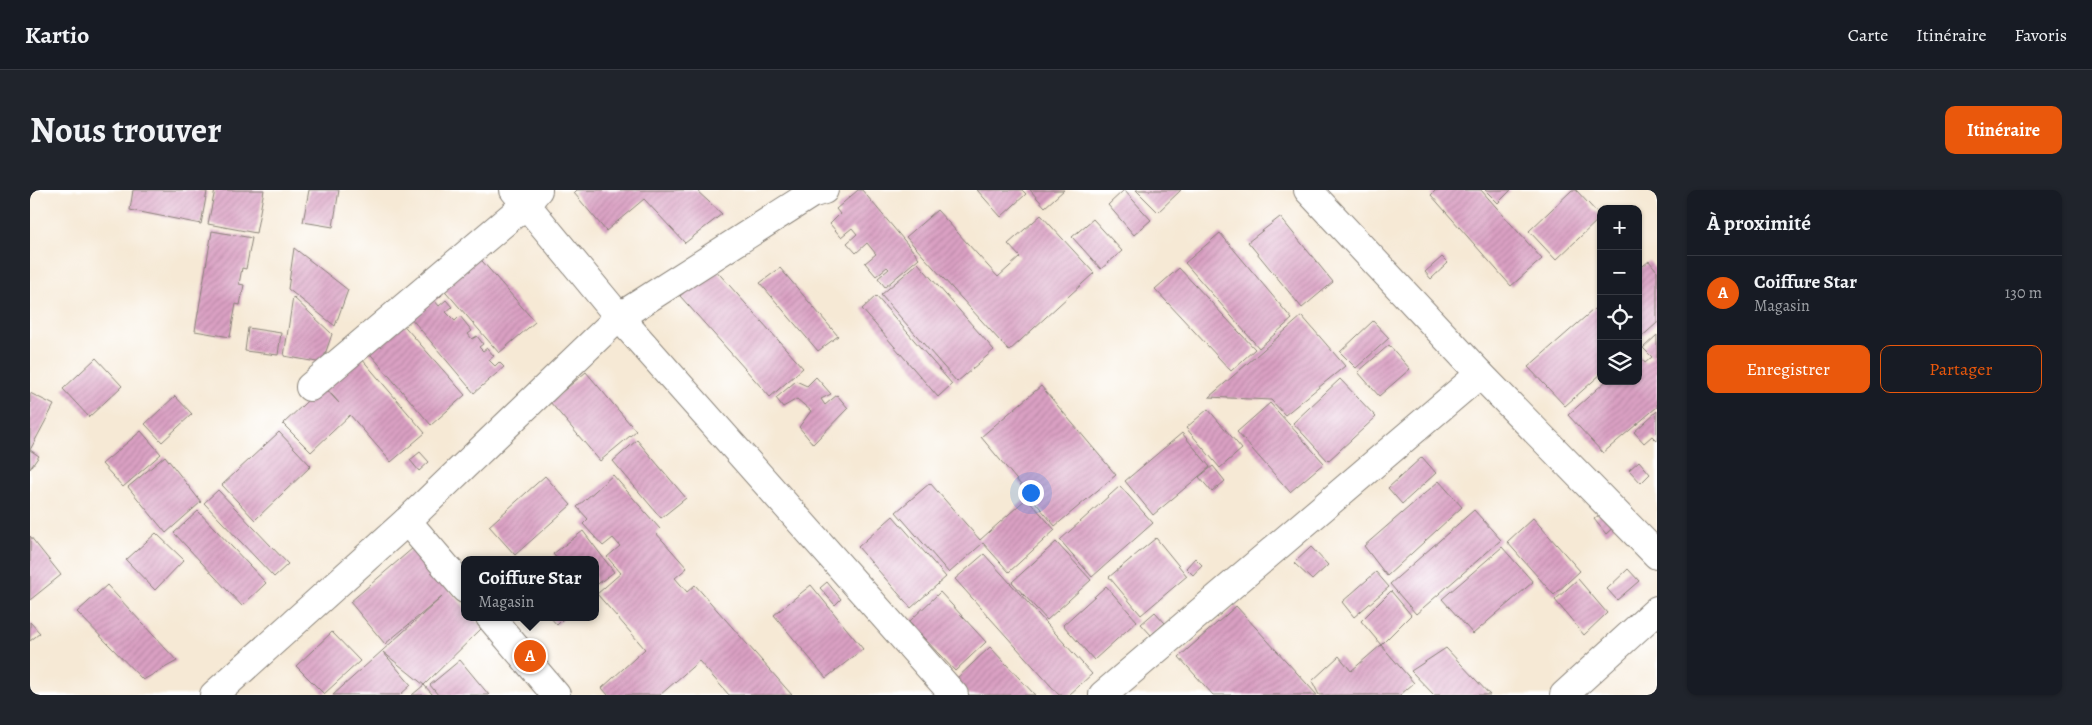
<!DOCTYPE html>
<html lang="fr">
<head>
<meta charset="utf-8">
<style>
  body { margin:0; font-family:Alegreya,serif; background:#20242c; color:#f1f3f6 }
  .controls { position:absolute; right:15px; top:15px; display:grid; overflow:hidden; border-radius:10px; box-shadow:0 1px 4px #0004 }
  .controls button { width:45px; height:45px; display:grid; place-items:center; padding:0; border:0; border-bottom:1px solid #363941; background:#171b24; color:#f1f3f6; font:25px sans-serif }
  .you { position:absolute; left:1000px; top:302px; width:18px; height:18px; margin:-12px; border:4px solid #fff; border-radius:50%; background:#1a73e8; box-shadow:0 0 0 8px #1a73e833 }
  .badge { display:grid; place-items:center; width:32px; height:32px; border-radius:50%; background:#ea580c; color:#fff; font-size:16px; font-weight:700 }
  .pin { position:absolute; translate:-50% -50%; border:2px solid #fff; box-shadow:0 1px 5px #0006 }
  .popup { position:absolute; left:431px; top:366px; width:138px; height:65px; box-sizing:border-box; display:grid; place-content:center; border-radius:10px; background:#171b24; filter:drop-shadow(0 1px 4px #0005); font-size:16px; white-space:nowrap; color:#9ea1a6 }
  .popup b { font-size:19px; color:#f1f3f6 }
  .popup::after { content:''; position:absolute; left:50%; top:100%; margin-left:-10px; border:10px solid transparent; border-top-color:#171b24 }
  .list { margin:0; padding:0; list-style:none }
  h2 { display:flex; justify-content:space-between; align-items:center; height:65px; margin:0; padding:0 20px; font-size:21px }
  h2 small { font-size:16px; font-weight:400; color:#9ea1a6 }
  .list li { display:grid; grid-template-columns:32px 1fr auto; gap:15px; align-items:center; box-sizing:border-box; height:75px; padding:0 20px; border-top:1px solid #363941 }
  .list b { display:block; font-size:19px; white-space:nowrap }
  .list p { margin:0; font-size:16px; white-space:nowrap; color:#9ea1a6 }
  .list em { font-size:16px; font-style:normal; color:#9ea1a6 }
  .actions { display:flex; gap:10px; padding:15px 20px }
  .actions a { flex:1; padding:11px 0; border:1px solid #ea580c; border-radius:10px; text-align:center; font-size:18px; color:#ea580c }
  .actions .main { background:#ea580c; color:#fff }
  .icon { flex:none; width:28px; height:28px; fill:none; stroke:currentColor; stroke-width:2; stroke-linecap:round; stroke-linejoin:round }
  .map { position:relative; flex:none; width:1627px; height:505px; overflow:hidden; border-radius:10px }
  header { display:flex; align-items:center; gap:30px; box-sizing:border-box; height:70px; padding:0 25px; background:#171b24; border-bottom:1px solid #363941 }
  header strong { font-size:24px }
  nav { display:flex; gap:28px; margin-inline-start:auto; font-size:18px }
  .intro { display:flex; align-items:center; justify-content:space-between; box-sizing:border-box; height:120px; padding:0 30px }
  h1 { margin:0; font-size:35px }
  .button { padding:12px 22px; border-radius:10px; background:#ea580c; color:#fff; font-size:18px; font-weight:700 }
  main { display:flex; gap:30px; padding:0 30px }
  aside { flex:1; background:#171b24; border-radius:10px; box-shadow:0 1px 4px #0004 }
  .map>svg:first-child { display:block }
</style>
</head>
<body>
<header>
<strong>Kartio</strong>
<nav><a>Carte</a><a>Itinéraire</a><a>Favoris</a></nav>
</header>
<div class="intro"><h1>Nous trouver</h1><a class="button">Itinéraire</a></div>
<main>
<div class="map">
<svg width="1627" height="505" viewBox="0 0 1627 505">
  <defs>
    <pattern id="building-hatch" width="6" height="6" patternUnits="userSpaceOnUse" patternTransform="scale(1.25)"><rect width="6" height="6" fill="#daa0c3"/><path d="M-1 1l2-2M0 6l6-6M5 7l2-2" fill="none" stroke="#ba89a7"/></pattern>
  </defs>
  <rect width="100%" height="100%" fill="#fff"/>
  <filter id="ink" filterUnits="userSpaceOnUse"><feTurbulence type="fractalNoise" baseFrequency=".02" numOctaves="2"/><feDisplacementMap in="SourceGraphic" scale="10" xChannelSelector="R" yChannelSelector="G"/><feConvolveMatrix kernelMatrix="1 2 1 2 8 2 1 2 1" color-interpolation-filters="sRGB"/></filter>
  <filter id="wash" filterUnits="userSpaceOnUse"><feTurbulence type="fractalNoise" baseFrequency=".0096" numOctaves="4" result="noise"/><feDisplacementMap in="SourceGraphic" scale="20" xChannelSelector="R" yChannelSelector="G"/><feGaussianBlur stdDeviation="1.12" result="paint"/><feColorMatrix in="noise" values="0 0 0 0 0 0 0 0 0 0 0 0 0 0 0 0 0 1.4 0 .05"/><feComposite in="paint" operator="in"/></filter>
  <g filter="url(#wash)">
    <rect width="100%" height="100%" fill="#f6e9d5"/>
    <g id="blocks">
      <g fill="url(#building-hatch)">
        <path d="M103,0H165L177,2L171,34L100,20Z"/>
        <path d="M185,0H234L226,43L178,34Z"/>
        <path d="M279,0H309L303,37L273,32Z"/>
        <path d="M547,0H666L692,24L655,53L614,9L576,41L544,3Z"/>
        <path d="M828,0H832L889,68L855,97L848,88L859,79L857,77L846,86L835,73L846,64L837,53L826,63L817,53L827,44L822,38L811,47L800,34L810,24L806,19Z"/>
        <path d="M947,0H992L996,4L971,27Z"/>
        <path d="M1000,0H1034L1015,17Z"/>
        <path d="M1094,0L1121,30L1104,45L1078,15Z"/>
        <path d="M1106,0H1151L1128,22Z"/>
        <path d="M1406,0H1451L1512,69L1481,96L1401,5Z"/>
        <path d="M1455,0H1481L1468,13Z"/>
        <path d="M1542,0H1546L1571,27L1526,70L1499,41Z"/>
        <path d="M907,20L968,87L990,67L978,54L1011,25L1064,83L979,161L876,47Z"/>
        <path d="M1250,27L1303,92L1272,118L1218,52Z"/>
        <path d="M1063,29L1092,61L1071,79L1042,47Z"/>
        <path d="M182,41L222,48L216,79L212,78L209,94L214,95L210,115L206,114L200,147L165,141Z"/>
        <path d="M1190,43L1262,129L1229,158L1155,73Z"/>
        <path d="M264,58L318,100L305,136L258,99Z"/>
        <path d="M446,64L505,132L469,163L410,95Z"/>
        <path d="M1412,67L1418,73L1401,89L1395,82Z"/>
        <path d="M1619,71L1627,81V133L1608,150V80Z"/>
        <path d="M888,73L964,160L927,192L851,105Z"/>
        <path d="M683,77L773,178L740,207L650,106Z"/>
        <path d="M750,78L808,146L788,161L730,93Z"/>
        <path d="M1149,78L1225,159L1201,181L1125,99Z"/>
        <path d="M404,96L412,105L405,111L409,116L416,110L422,117L416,122L425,131L430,126L442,141L438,144L442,149L447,146L453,154L449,157L453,161L457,158L464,166L459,170L465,176L469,172L474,177L444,203L375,121Z"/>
        <path d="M846,106L922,194L908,207L832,119Z"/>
        <path d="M263,107L302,144L292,173L254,166Z"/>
        <path d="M1571,113V184L1535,216L1498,177Z"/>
        <path d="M1272,126L1315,176L1255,225L1241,210L1179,207Z"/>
        <path d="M369,130L435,205L401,235L336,159Z"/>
        <path d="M1343,131L1359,148L1326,178L1310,162Z"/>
        <path d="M218,138L251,143L248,165L215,161Z"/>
        <path d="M1627,145V217L1573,263L1538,225L1576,191H1608V164L1615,173L1622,167L1613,158Z"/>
        <path d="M1359,155L1380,179L1349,206L1328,182Z"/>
        <path d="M66,168L92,196L59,227L33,199Z"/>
        <path d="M331,168L395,243L361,272L320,225L281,262L253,234L293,196L309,213L296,198Z"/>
        <path d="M556,182L606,241L570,271L520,212Z"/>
        <path d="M786,187L801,204L791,209L795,215L807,205L818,218L783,254L769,237L781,221L767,209L753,217L746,208L766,191L777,196Z"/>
        <path d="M1310,189L1346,227L1298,271L1263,233Z"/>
        <path d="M1011,196L1086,285L1025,336L951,247Z"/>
        <path d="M0,203L24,215L0,260L9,266L0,279Z"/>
        <path d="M145,206L162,224L132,252L115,234Z"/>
        <path d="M1240,213L1294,273L1260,302L1207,242Z"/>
        <path d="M1178,219L1212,259L1190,278L1156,238Z"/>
        <path d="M1627,221V251L1622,246L1614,253L1604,242Z"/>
        <path d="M111,241L131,264L93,297L72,274Z"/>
        <path d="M249,242L281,276L225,330L192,295Z"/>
        <path d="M1152,243L1180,277L1123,325L1095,291Z"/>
        <path d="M607,250L656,308L631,328L583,271Z"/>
        <path d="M390,262L399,272L389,281L380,270Z"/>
        <path d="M135,266L171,312L136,343L98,297Z"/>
        <path d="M1392,267L1406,283L1372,314L1358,298Z"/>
        <path d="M1609,271L1620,284L1611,293L1599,280Z"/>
        <path d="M1183,276L1195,291L1182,302L1169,287Z"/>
        <path d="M583,285L630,339L626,343L657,378L645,388L657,402L665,395L762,505H699L669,471L630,505H578L572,498L615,459L567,404L591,383L577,367L590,356L583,348L573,356L553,334L558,329L547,317Z"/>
        <path d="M515,286L541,315L485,365L459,336Z"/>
        <path d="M1409,291L1432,317L1357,386L1334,356Z"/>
        <path d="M900,293L950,350L997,308L1025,340L979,382L953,353L919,383L866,322Z"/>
        <path d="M1090,296L1123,333L1062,387L1030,350Z"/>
        <path d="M188,300L258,374L244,387L174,313Z"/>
        <path d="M1444,320L1471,350L1386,424L1360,394Z"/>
        <path d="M168,321L236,393L212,416L144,343Z"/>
        <path d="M1574,321L1586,335L1576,344L1564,329Z"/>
        <path d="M863,326L916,387L881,418L828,357Z"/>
        <path d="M1503,328L1550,381L1524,405L1477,352Z"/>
        <path d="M553,341L584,382L565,396V370H528L523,364Z"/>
        <path d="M126,343L154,370L125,400L96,370Z"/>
        <path d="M0,346L31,385L0,410Z"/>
        <path d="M1126,348L1157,386L1111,425L1079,387Z"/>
        <path d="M1026,352L1061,390L1017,430L982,392Z"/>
        <path d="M1281,357L1298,375L1282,390L1264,373Z"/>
        <path d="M1472,357L1503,392L1443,444L1412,409Z"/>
        <path d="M383,358L435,418V427H443L452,438L394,495L353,462L381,495L370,505H303L412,407L355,454L320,412Z"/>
        <path d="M954,364L1062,484L1039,505H1029L925,389Z"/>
        <path d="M1165,368L1172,375L1163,385L1156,378Z"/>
        <path d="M1598,379L1609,391L1587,410L1577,399Z"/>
        <path d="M1346,382L1359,397L1324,427L1312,412Z"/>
        <path d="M1548,389L1577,423L1554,445L1525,410Z"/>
        <path d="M797,392L811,409L805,415L790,398Z"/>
        <path d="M77,395L147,471L113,490L47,422Z"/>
        <path d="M781,395L833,459L796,488L744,425Z"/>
        <path d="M1076,396L1107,431L1064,470L1033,435Z"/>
        <path d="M1361,401L1381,425L1351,455L1331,431Z"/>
        <path d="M910,402L956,452L925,481L879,432Z"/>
        <path d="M1206,416L1287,505H1183L1149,467Z"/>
        <path d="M1125,422L1135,433L1121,445L1111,434Z"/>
        <path d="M520,427H535L527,435Z"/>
        <path d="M0,432L10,443L0,451Z"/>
        <path d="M302,442L330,471L294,504L266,476Z"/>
        <path d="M1351,455L1384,493L1370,505H1289L1282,491L1309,466L1321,481Z"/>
        <path d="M960,457L1005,505H939L925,490Z"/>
        <path d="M1416,458L1460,505H1404L1381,481Z"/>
        <path d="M430,470L459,505H408L400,495Z"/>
        <path d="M394,495L403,505H382Z"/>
      </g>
    </g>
  </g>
  <g filter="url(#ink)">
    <use href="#blocks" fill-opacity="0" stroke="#898278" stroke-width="1"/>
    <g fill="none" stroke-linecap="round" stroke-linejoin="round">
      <defs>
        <g id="minor">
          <path d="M484,0L589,127L924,505"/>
          <path d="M1278,0L1450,184L1627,365"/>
          <path d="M280,197L495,15L508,0"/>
          <path d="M377,331L435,399"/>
          <path d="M460,427L526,505"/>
          <path d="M184,505L377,331L589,127L781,4L794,0"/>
          <path d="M1073,505L1450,184"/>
          <path d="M1534,505L1627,420"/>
        </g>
      </defs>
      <use href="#minor" stroke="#898278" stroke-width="30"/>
      <use href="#minor" stroke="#fff" stroke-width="28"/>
    </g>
  </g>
</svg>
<div class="controls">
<button>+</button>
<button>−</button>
<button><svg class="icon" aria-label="locate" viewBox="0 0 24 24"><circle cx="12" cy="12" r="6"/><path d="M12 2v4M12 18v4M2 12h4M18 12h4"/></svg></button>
<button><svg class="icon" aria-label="layers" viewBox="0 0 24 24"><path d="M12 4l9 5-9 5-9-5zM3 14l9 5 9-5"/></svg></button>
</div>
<div class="you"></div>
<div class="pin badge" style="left:500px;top:466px">A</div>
<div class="popup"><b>Coiffure Star</b>Magasin</div>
</div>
<aside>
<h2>À proximité<small></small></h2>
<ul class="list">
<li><span class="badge">A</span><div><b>Coiffure Star</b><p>Magasin</p></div><em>130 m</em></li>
</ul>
<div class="actions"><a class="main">Enregistrer</a><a>Partager</a></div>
</aside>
</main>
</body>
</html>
